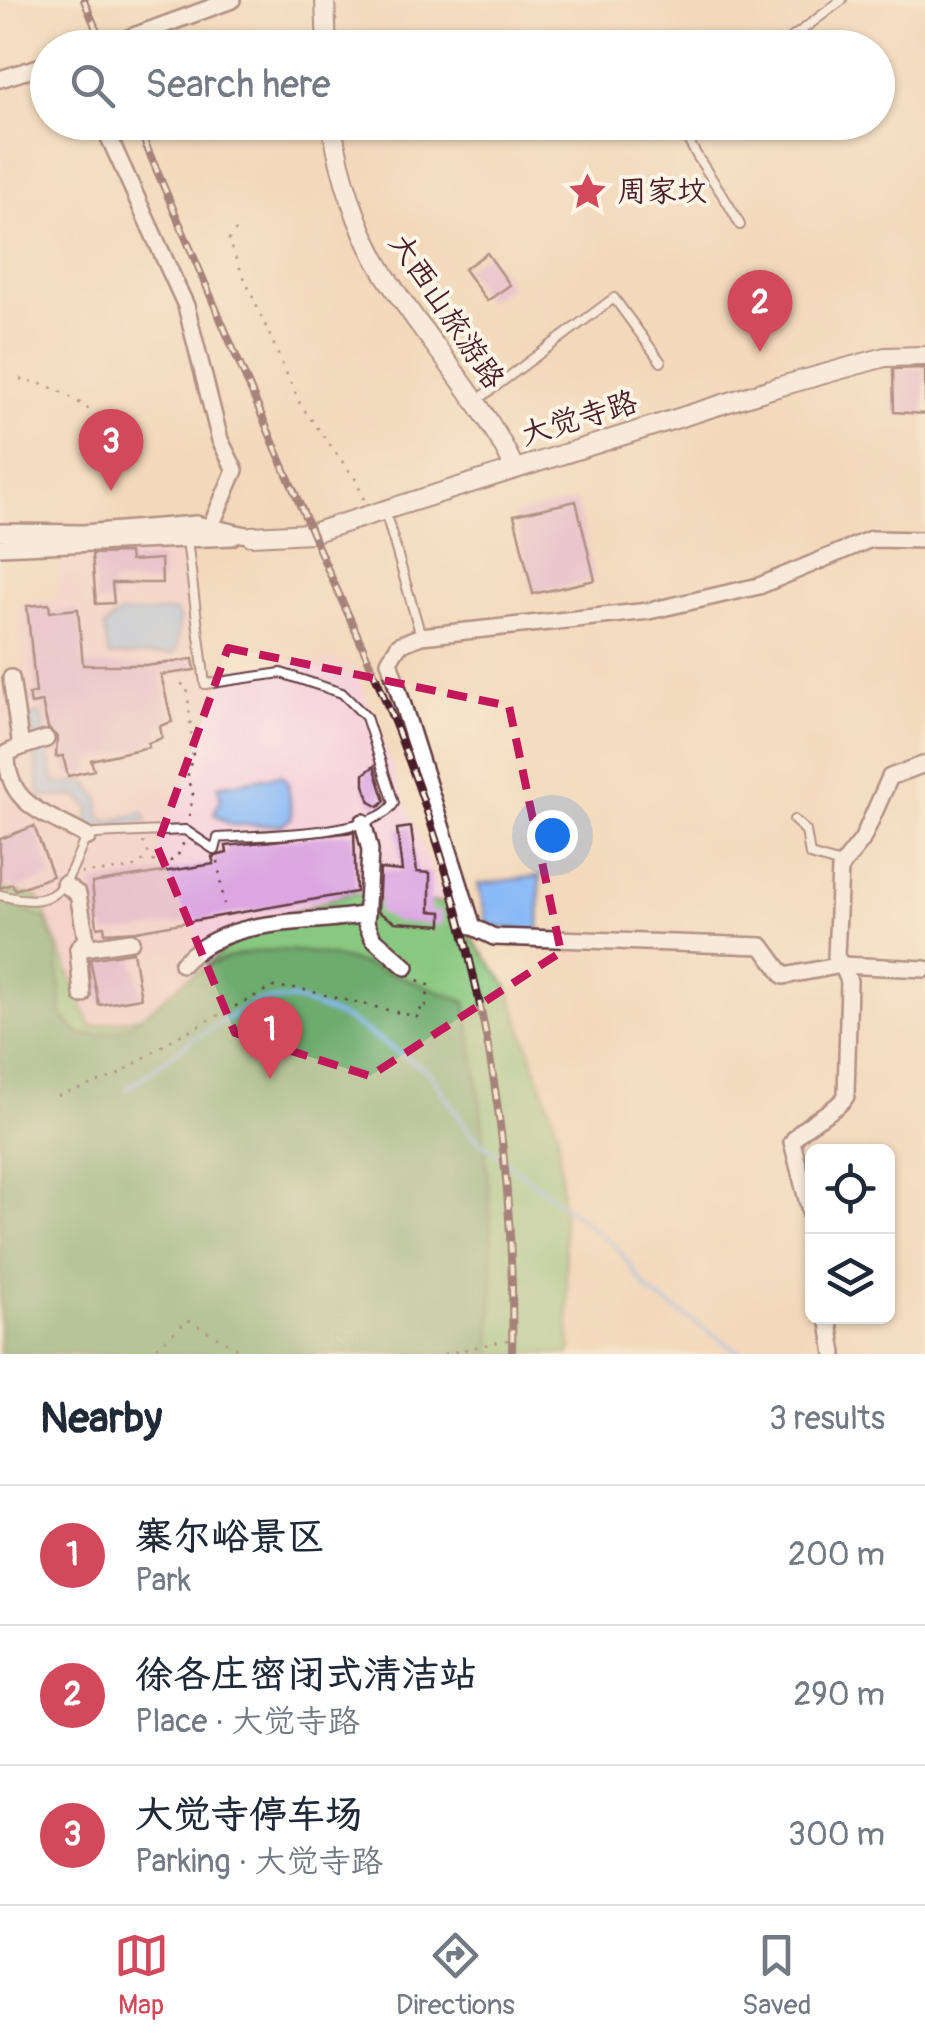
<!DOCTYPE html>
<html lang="en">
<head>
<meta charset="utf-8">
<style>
  body { margin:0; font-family:Pangolin,"LXGW WenKai TC",sans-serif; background:#f2f2f3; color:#1f2937 }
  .controls { position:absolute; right:30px; bottom:30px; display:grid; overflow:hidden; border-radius:15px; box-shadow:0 2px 8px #0004 }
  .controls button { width:90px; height:90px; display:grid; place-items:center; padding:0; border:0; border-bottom:2px solid #e0e1e3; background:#fff; color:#1f2937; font:50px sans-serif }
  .you { position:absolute; left:552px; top:835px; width:35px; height:35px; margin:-25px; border:8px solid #fff; border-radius:50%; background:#1a73e8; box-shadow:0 0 0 15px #1a73e833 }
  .badge { display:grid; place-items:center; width:65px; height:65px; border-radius:50%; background:#d1495b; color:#fff; font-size:32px; font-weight:700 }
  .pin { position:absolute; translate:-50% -82px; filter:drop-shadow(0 2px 5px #0008) }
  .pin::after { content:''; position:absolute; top:52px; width:35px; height:30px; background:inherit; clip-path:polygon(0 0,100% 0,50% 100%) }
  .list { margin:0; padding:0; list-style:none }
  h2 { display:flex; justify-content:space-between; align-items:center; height:130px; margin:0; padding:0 40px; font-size:42px }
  h2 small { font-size:32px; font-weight:400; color:#747a83 }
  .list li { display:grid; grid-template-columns:65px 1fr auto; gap:30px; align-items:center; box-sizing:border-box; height:140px; padding:0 40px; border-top:2px solid #e0e1e3 }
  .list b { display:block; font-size:38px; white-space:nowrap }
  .list p { margin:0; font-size:32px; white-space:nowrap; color:#747a83 }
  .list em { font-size:32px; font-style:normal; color:#747a83 }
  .icon { flex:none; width:55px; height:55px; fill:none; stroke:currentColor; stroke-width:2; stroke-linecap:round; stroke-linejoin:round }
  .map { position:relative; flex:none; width:925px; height:1354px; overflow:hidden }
  .search { position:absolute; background:#fff; box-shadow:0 2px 8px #0004; left:30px; right:30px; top:30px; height:110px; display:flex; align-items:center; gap:25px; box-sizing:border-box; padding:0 35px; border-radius:55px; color:#747a83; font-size:38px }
  .sheet { height:550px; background:#fff }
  nav { display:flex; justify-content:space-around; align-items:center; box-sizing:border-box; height:140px; border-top:2px solid #e0e1e3; background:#fff; font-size:28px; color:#747a83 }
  nav a { display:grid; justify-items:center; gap:5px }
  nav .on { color:#d1495b }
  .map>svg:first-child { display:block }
</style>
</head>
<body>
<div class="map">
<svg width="925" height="1354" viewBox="0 0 925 1354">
  <rect width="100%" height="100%" fill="#fcf5e5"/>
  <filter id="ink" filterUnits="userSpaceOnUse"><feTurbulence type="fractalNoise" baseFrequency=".01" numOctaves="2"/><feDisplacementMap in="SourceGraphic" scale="20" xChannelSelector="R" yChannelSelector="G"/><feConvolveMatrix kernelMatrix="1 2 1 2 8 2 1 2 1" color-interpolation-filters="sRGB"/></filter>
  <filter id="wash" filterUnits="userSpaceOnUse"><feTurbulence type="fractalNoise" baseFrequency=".0048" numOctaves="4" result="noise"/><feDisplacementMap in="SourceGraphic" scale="40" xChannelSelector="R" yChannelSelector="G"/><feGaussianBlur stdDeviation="2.25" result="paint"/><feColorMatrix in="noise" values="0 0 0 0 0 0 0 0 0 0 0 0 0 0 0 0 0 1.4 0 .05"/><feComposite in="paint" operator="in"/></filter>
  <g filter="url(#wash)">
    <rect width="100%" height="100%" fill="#f3d9bb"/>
    <path fill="#f5cfdb" d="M179,546L196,674L340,657L356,671L441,897L444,925L78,1034L0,900V687L1,678L22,676L16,602L56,599L59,553Z"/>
    <path fill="#89c880" stroke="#6a7456" stroke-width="2.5" d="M0,888L39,898L91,1027L143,1016L255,925L351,893L446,904L508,987L558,1132L571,1354H0Z"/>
    <path fill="#6eac6e" stroke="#5c664c" stroke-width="2.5" d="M0,901L45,919L57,949L62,1016L79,1034C131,1040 150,1005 189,977C272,918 383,970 466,1002C485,1118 497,1236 491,1354H0Z"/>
    <g fill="#8abaf6" stroke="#6a6c90" stroke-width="2.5">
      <path d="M175,611L179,618L177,650L172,654L109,656L104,627L119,614Z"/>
      <path d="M40,712L55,783H74L84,778L100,800V817L109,821L144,812L147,821L93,827L88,819L90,808L77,796L40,797L30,715Z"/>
      <path d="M282,775L288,784L292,817L282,825H231L214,814L221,798L218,786Z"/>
      <path d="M540,876L539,932L488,926L478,884Z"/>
    </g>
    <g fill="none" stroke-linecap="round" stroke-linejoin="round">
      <path stroke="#8abaf6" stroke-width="4" d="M127,1089L193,1039L257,1001L294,999L347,1019L430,1073L472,1135L617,1247L648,1291L742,1354"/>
    </g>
    <g id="blocks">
      <g fill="#dba6e2">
        <path d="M487,253L510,285L487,301L464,269Z"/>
        <path d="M925,368V414L894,412L893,369Z"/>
        <path d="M576,501L595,580L533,594L514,515Z"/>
        <path d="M129,553L130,561L161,559L162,583H112L114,603L96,604L92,554Z"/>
        <path d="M49,604L50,612L78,609L83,665H153L193,659L195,670L161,675L172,722L160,726L162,738L148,743L149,747L91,760L94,770L68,776L63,756L56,757L57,737L48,728L42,702L31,704L29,694L36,693L27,606Z"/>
        <path d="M374,766L385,801L379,807L370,802L364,785V774Z"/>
        <path d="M34,826L53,876L15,890L12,884L0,888V839Z"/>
        <path d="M411,827L417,872L430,873V911L442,912V925L395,922L378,912L380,869L402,871L397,829Z"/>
        <path d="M354,832L356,892L136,931L105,933L104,926L97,927L92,883L214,864L212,857L227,853L226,846Z"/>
        <path d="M133,952L141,998L99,1005L90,959Z"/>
      </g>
    </g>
  </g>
  <g filter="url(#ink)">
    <use href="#blocks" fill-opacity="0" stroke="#633b41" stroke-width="2.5"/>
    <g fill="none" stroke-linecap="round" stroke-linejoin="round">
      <defs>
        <g id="service">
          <path d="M778,48L842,0"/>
          <path d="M680,122C692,156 723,190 740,225"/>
          <path d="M475,402L614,298L661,362"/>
          <path d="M385,511L421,636"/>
          <path d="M794,820L806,831L810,855L841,864"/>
          <path d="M0,895C59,910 64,889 85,839L95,834L185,830L215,850L218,838C254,835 377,836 394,803L366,717L342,693L281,673L205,684L187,540"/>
        </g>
        <g id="minor">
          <path d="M109,45L232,0"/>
          <path d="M0,79L48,64"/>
          <path d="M102,122L186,306L220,440L235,470L211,526"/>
          <path d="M0,532L83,533L196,524L251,536"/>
          <path d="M925,540L871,539L759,586L649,611L421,636L399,645L389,661L473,927L494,937L762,946L784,976L842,965L836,957L840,868L862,840L890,777L925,764"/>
          <path d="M0,547L232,537"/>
          <path d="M11,678L21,747L46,739"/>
          <path d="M21,747L7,753C6,807 49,814 88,837"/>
          <path d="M363,822L370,850L366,923L373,938L406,967"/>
          <path d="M64,884L78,894L86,939L78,949L131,941"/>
          <path d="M78,949L82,995"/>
          <path d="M182,964C230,914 304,926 367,914"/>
          <path d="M812,1219L792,1142C807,1120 838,1111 846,1096L849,981L842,965L925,969"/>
          <path d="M828,1316L834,1354"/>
        </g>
        <g id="tertiary">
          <path d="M325,0L327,48"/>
          <path d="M331,122C341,176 356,228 385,275C426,340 481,397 514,467"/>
          <path d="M251,536L312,533L774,388L885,357L925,356"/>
        </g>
      </defs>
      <use href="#service" stroke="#633b41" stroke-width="12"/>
      <use href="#minor" stroke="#633b41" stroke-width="20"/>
      <use href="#tertiary" stroke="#633b41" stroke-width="22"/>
      <g stroke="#633b41" stroke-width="2.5" stroke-dasharray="2.5 8" stroke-linecap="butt">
        <path d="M236,230L228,241L300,404L356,480L365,502"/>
        <path d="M20,379C62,385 113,417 124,460"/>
        <path d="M181,684L187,686L193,753L187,779L193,793L189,819"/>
        <path d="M143,842L151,859L161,867L177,857L184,842"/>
        <path d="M218,861L224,904"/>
        <path d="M81,873L131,869L148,857"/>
        <path d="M58,1096L116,1076L173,1039L272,987L296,988L417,1017L418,1009L425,1011L429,985L411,977"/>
        <path d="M149,1354L188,1320L247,1354"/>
        <path d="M444,1354L512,1339"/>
      </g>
      <use href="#service" stroke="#fff" stroke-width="8"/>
      <use href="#minor" stroke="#fff" stroke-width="15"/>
      <use href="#tertiary" stroke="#fff" stroke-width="18"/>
      <defs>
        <g id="rail">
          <path d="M84,0L104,48"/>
          <path d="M136,122C194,257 251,391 309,526C332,581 359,636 382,692C471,907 517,1121 512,1354"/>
        </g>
      </defs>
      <use href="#rail" stroke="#4a1f2b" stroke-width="8"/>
      <use href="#rail" stroke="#fcf5e5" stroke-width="4" stroke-dasharray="11" stroke-linecap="butt"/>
    </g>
  </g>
  <path d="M0 0H925V1354H0ZM228,648L509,706L561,952L370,1076L235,1033L157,846Z" fill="#f3d9bb" fill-opacity=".55" fill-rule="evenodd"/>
  <path fill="none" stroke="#c2185b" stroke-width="8" stroke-dasharray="20 12" stroke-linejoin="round" d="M228,648L509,706L561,952L370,1076L235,1033L157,846Z"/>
  <defs>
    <symbol id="sight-bare" viewBox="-9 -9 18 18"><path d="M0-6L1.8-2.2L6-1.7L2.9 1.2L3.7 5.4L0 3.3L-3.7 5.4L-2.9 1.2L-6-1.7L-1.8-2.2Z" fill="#d1495b" stroke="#fcf5e5" stroke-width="2.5" paint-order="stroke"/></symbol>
  </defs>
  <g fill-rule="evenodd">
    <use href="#sight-bare" x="560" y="164" width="55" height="55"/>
  </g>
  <g text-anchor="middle" stroke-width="8" stroke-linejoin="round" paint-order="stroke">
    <g font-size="30" fill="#4a1f2b" stroke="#fcf5e5" text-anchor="start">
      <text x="617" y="201">周家坟</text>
    </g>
    <g font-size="30" fill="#4a1f2b" stroke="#fcf5e5">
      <text transform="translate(447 311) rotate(56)" y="10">大西山旅游路</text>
      <text transform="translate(579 418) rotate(-17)" y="10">大觉寺路</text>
    </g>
  </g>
</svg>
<div class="controls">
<button><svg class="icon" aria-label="locate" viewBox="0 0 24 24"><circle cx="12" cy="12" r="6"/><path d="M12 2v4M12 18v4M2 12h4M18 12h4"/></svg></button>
<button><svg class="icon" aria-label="layers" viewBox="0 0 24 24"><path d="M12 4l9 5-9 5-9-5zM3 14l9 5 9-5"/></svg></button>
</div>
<div class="you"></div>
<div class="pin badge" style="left:270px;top:1079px">1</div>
<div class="pin badge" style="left:760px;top:352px">2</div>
<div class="pin badge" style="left:111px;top:491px">3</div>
<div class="search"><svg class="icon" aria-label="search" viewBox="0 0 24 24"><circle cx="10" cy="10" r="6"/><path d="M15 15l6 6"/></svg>Search here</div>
</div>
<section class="sheet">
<h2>Nearby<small>3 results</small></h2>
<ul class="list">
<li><span class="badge">1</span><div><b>寨尔峪景区</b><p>Park</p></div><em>200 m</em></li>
<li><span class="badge">2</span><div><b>徐各庄密闭式清洁站</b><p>Place · 大觉寺路</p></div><em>290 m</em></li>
<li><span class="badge">3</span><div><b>大觉寺停车场</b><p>Parking · 大觉寺路</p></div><em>300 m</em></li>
</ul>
</section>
<nav>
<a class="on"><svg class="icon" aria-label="map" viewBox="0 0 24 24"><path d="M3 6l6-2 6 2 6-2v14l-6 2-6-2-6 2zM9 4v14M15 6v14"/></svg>Map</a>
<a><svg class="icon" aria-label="directions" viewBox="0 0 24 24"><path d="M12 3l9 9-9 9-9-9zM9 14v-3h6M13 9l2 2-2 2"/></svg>Directions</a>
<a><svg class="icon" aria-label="saved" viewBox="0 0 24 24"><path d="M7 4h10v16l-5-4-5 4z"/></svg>Saved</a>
</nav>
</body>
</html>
